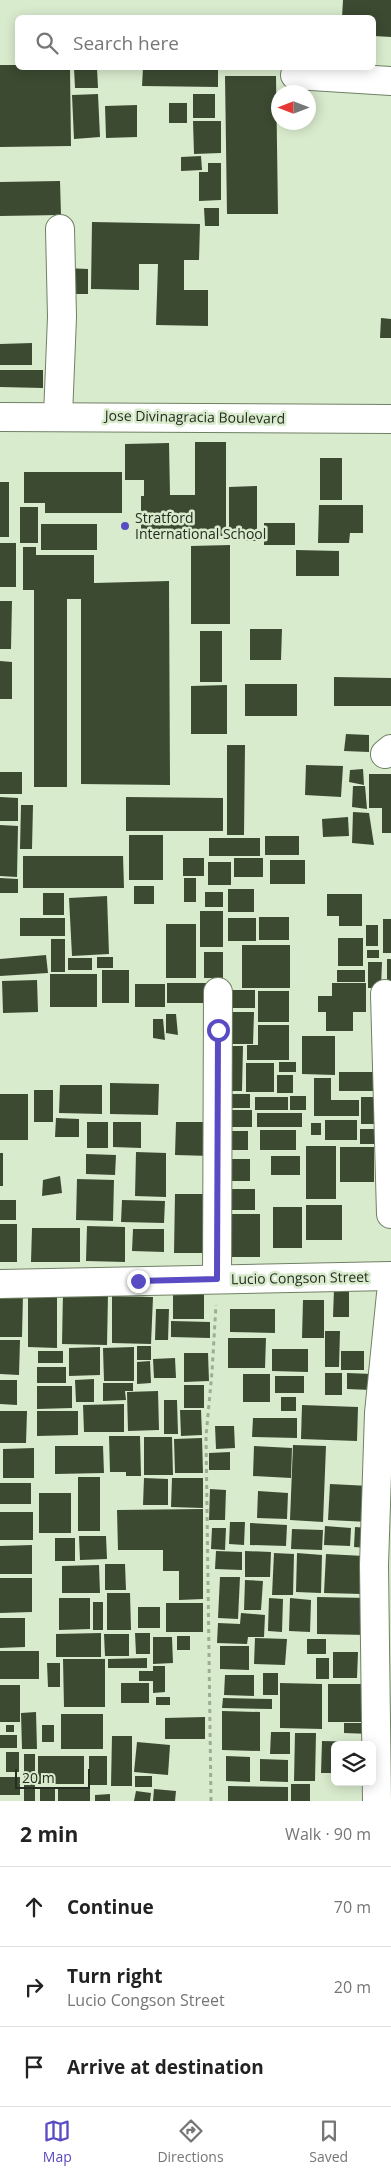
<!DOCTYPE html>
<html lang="en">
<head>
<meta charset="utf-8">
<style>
  body { margin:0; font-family:"Open Sans",sans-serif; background:#f6f6f6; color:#222 }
  .controls { position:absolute; right:15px; bottom:15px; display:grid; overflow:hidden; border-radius:8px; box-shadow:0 2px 12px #0003 }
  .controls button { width:45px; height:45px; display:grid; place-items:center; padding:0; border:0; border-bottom:1px solid #e0e0e0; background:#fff; color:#222; font:25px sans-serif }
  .compass { position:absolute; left:271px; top:85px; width:45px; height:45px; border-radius:50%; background:#fff; box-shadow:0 2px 12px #0003; rotate:270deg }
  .scale { position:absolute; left:15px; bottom:12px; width:75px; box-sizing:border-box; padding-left:5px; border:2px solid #252c21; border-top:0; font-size:14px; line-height:18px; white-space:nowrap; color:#252c21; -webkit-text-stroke:4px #d9ebcd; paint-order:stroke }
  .stop { position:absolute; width:15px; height:15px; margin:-11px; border:4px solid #594bc3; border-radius:50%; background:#fff }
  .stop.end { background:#594bc3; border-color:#fff; box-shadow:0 1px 5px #0008 }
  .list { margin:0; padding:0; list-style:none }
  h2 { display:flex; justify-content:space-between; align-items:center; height:65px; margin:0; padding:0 20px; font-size:21px }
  h2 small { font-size:16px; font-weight:400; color:#767676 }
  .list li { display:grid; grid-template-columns:32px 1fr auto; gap:15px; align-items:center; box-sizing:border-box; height:80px; padding:0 20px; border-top:1px solid #e0e0e0 }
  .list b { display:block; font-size:19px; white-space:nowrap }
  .list p { margin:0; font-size:16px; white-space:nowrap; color:#767676 }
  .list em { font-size:16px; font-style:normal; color:#767676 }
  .icon { flex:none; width:28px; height:28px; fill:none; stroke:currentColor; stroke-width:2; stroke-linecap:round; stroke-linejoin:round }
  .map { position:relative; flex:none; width:391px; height:1801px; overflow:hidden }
  .search { position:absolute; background:#fff; box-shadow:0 2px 12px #0003; left:15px; right:15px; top:15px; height:55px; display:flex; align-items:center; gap:12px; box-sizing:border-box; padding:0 18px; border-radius:8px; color:#767676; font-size:19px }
  .sheet { height:305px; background:#fff }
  nav { display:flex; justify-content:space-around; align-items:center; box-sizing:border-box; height:70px; border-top:1px solid #e0e0e0; background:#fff; font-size:14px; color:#767676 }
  nav a { display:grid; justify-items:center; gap:2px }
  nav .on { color:#594bc3 }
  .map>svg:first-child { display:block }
</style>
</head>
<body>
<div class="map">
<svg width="391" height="1801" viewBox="0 0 391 1801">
  <rect width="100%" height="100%" fill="#d9ebcd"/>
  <g fill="#3c4a32">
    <path d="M343,0H391V37L374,36V18H342Z"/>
    <path d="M0,65H18V68H70L71,146L0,147Z"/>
    <path d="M74,68H97L98,88H75Z"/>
    <path d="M143,68H218V87L142,86Z"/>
    <path d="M225,76H276L278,214H227Z"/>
    <path d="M98,94L100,137L74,139L72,95Z"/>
    <rect x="193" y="94" width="22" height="24"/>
    <rect x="169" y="103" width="18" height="20"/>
    <path d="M137,105V137L106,138L105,106Z"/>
    <path d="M193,121H221V153L194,154Z"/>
    <path d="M201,156L202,170L181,171V157Z"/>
    <path d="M208,163H221V200L199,201V172H208Z"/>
    <path d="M60,181L61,215L0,216V182Z"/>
    <path d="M204,208H219V226H205Z"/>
    <path d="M92,222L200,224L199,260H184V290H208V326L156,325L158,264H139V290L91,289Z"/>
    <path d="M65,268L88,269V294H65Z"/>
    <path d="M381,318L391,319V338H380Z"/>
    <path d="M32,343V365H0V344Z"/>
    <path d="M0,370H43V388L0,387Z"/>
    <path d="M195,442H226V536H141V496H144V480H125V444L169,443L170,495H195Z"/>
    <rect x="320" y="458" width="22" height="42"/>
    <path d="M24,472H122V513H45V503H24Z"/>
    <rect x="0" y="482" width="9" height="55"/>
    <path d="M257,486V541H239V532H229V487Z"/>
    <path d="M319,505H363V533H350L349,543H318Z"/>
    <rect x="20" y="507" width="18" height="36"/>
    <rect x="264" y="523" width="31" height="22"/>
    <rect x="41" y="524" width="56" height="26"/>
    <rect x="0" y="543" width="16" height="44"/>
    <path d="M230,545V624H191V546Z"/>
    <path d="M23,547H36V555H94V583L169,581L170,785L81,784V599H67V787H34V590H23Z"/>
    <path d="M296,550L339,551V576H296Z"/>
    <path d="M0,601H12L11,649H0Z"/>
    <path d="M250,629H282L281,660H250Z"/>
    <rect x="200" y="631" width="22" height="51"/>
    <path d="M0,661L12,662V699H0Z"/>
    <path d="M334,677L391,678V706H334Z"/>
    <rect x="245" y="684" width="52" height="32"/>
    <path d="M227,685V734H191V686Z"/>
    <path d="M346,734L369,735V752L344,751Z"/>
    <path d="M227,745H245L244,835H227Z"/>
    <path d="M306,765L343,766L341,797L305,795Z"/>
    <path d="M363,769L364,785L349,782L350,770Z"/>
    <rect x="0" y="772" width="22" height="22"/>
    <path d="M369,774H391V833H382V808H369Z"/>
    <path d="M353,786H365L367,809L352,807Z"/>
    <path d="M0,797L18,798V821H0Z"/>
    <path d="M126,797L223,798V831H126Z"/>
    <path d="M21,805H33L32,849H20Z"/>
    <path d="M353,812L369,813L374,845L352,843Z"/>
    <path d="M348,817L349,836L323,837L322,819Z"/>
    <path d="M0,825L18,826L17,877L0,876Z"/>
    <rect x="129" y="835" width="34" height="45"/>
    <rect x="265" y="836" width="34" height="19"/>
    <rect x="209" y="838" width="51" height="18"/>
    <path d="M23,856H123L124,888H23Z"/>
    <rect x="183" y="858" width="21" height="18"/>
    <rect x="234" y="858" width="29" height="19"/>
    <rect x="270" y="860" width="35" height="24"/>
    <rect x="208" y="862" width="23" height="23"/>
    <path d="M0,878L18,879V893H0Z"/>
    <rect x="184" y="878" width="12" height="24"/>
    <rect x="134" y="886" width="20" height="18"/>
    <rect x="228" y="889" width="26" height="23"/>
    <rect x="205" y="892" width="18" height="15"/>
    <rect x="43" y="893" width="21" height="22"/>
    <path d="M327,894H362V926H339V916H327Z"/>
    <path d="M107,896L109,954L72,956L69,898Z"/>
    <rect x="200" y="911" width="23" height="36"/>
    <rect x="259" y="917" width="30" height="23"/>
    <rect x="20" y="918" width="45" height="18"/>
    <rect x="228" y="918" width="28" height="23"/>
    <rect x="383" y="919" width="8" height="34"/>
    <rect x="166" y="924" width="30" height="54"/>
    <rect x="366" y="925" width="12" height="21"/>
    <rect x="338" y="938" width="25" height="28"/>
    <rect x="51" y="939" width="14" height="33"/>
    <rect x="242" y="945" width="48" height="43"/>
    <rect x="367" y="950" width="12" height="8"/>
    <rect x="204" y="952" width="19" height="26"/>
    <path d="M46,955L48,973L0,976V959Z"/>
    <rect x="97" y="957" width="16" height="11"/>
    <rect x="68" y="958" width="24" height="12"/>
    <rect x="387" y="959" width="4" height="24"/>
    <path d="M368,962H382L381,988H368Z"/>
    <rect x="102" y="970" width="27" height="33"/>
    <rect x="337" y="970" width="28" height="12"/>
    <rect x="50" y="974" width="47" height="33"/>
    <path d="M37,980L38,1012L3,1013L2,981Z"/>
    <rect x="167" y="983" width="40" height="20"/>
    <path d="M332,983H366V1012H353V1031H326V1012H318V996H332Z"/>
    <rect x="135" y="984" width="30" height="23"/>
    <rect x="222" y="990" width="33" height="18"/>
    <rect x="258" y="991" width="31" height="31"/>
    <path d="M224,1012H254L253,1044H224Z"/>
    <path d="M166,1014H176L178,1035L166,1033Z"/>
    <path d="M153,1019H163L165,1040L153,1038Z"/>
    <path d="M258,1025H289V1060H247V1045H258Z"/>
    <path d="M302,1036H335V1075L302,1074Z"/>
    <path d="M225,1046H243L242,1091H227Z"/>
    <rect x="279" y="1062" width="17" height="10"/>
    <rect x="246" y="1063" width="28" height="29"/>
    <rect x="339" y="1072" width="34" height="19"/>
    <rect x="277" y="1075" width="16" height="18"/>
    <path d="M314,1078H331V1100H359V1116H314Z"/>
    <path d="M110,1083L159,1084L158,1115L110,1114Z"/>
    <path d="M60,1085H102V1114L59,1113Z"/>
    <rect x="34" y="1090" width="19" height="32"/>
    <rect x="0" y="1094" width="28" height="46"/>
    <rect x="226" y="1094" width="24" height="14"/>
    <rect x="290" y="1096" width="16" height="14"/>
    <rect x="255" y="1097" width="33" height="13"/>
    <rect x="361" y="1097" width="15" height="27"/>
    <rect x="227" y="1110" width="25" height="17"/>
    <rect x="257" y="1113" width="45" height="14"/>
    <path d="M56,1118L79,1119V1137H55Z"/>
    <rect x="325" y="1120" width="32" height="20"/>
    <rect x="87" y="1122" width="21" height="26"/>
    <path d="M113,1122H141V1148L113,1147Z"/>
    <path d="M176,1122H212L211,1156L175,1155Z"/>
    <rect x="311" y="1123" width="10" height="12"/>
    <rect x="360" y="1129" width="16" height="15"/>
    <rect x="260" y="1130" width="36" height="20"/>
    <rect x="230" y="1131" width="18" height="19"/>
    <rect x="306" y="1146" width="30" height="53"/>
    <rect x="340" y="1147" width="34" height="35"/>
    <path d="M136,1152L166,1153V1197L135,1196Z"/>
    <rect x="0" y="1153" width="3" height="33"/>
    <path d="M86,1154L116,1155L115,1175L86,1174Z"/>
    <rect x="271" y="1156" width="29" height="19"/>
    <rect x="230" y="1159" width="20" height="22"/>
    <path d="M60,1176L62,1193L42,1196L43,1180Z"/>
    <path d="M77,1179L114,1180L113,1221L76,1220Z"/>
    <rect x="230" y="1189" width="25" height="21"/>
    <path d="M175,1194H207L206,1253H174Z"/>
    <rect x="0" y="1200" width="16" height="20"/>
    <path d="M122,1200L165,1201L164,1223L121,1222Z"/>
    <rect x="306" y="1205" width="36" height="35"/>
    <rect x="273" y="1207" width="29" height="41"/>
    <rect x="225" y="1214" width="35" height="43"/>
    <rect x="0" y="1224" width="17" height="38"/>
    <path d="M87,1226L125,1227V1262L86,1261Z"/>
    <path d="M32,1228H80V1262H31Z"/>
    <path d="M133,1229H164V1252L132,1251Z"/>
    <path d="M334,1289H349V1317H333Z"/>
    <path d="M63,1292L108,1294L107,1345L62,1344Z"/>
    <path d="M0,1293L23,1294L22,1337H0Z"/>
    <path d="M28,1293L57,1294V1348L28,1347Z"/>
    <rect x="173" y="1294" width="31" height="25"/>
    <path d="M112,1296L153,1297L151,1344L112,1343Z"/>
    <path d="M303,1300H324V1338H302Z"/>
    <path d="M156,1309H169L168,1340H155Z"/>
    <path d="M230,1309H275V1333L230,1332Z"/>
    <path d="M171,1321L210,1322V1338L171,1337Z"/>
    <path d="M325,1331H340L339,1367H325Z"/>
    <path d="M228,1338H266L265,1368H228Z"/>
    <path d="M0,1340H20L19,1375L0,1374Z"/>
    <rect x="137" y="1346" width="14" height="14"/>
    <path d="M100,1347V1375L69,1376V1348Z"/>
    <path d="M134,1347V1381H104L103,1348Z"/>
    <path d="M272,1349H308V1372L272,1371Z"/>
    <rect x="38" y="1351" width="25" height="12"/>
    <rect x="341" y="1351" width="23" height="19"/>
    <path d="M184,1353H208L209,1381L184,1382Z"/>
    <path d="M175,1358L176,1378H154L153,1359Z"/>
    <path d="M150,1361L151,1383L137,1384V1362Z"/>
    <rect x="37" y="1367" width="29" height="16"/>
    <rect x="325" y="1373" width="17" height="22"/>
    <path d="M347,1373L372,1374L371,1390L347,1389Z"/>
    <rect x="243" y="1374" width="27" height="28"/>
    <rect x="275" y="1376" width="29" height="17"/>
    <path d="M94,1379V1402H76L75,1380Z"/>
    <path d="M0,1380H17V1405L0,1404Z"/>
    <path d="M103,1383H133V1391H125L126,1400L103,1401Z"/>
    <rect x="184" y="1385" width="20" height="23"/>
    <path d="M37,1386H72V1408L37,1409Z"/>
    <path d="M158,1391L159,1430L128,1431L127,1392Z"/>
    <rect x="281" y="1397" width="15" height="14"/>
    <path d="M164,1400H177L178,1434H164Z"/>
    <path d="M124,1404V1432H84L83,1405Z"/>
    <path d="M302,1405L358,1407L357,1441L301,1439Z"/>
    <path d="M180,1410H201L202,1435L181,1436Z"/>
    <path d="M0,1411H27L26,1443H0Z"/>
    <path d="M37,1411H78V1435L37,1436Z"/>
    <path d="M253,1418H297V1438L252,1437Z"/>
    <path d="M215,1426H234L235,1448L216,1449Z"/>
    <path d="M109,1436H140L141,1476H126V1472H110Z"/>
    <path d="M144,1437H172L173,1475H144Z"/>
    <path d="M202,1438L203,1473H175L174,1439Z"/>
    <path d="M293,1445L326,1446L323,1522L290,1520Z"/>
    <path d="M55,1446H103L104,1473L55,1474Z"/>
    <path d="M254,1446L292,1448L291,1478L253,1476Z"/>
    <path d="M34,1448V1478H3V1449Z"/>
    <path d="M230,1452V1470H209V1453Z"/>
    <rect x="78" y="1477" width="22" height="54"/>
    <path d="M144,1478L168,1479V1505H143Z"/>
    <path d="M172,1478H203V1508L171,1507Z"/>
    <rect x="0" y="1483" width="31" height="21"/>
    <path d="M330,1484L370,1486L369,1522L328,1520Z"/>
    <path d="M210,1489L226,1490L225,1520H209Z"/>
    <path d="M258,1491L288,1493L287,1519L257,1518Z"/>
    <rect x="39" y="1493" width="32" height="40"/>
    <path d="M203,1509V1599L179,1600V1571H163V1550H118L117,1510Z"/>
    <rect x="0" y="1512" width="33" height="28"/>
    <path d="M230,1522H245L244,1545L229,1544Z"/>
    <path d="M250,1523L287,1525L286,1546L250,1545Z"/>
    <path d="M325,1526L351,1528L350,1546L324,1545Z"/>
    <path d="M355,1527L369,1528L368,1548L354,1547Z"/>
    <path d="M212,1528H226L225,1550L211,1549Z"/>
    <path d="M292,1529L323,1530L322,1550L291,1549Z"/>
    <path d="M79,1536H106L107,1559L80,1560Z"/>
    <rect x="55" y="1538" width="20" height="23"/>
    <path d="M32,1545V1574H0V1546Z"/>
    <path d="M216,1551L242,1552V1570L215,1569Z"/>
    <path d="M245,1551L271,1552L270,1577H245Z"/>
    <path d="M274,1553L294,1554L293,1595H272Z"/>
    <path d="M297,1553L322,1555L321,1593L296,1592Z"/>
    <path d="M326,1554L364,1556L362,1594L324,1593Z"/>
    <path d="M105,1564H125L126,1590H105Z"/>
    <path d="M99,1565L100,1593H62V1566Z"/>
    <path d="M220,1577H240L238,1619L218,1618Z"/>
    <path d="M0,1578H32V1612L0,1613Z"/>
    <path d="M245,1580L263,1581L261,1610H244Z"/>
    <path d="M107,1593H130L131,1630H107Z"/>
    <path d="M317,1597L368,1598L367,1635L317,1634Z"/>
    <path d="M59,1598H90V1629L59,1630Z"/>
    <path d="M269,1598L283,1599L282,1632L268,1631Z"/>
    <path d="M290,1598L311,1600L310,1632L289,1631Z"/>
    <rect x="93" y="1602" width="10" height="28"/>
    <rect x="166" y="1603" width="37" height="29"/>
    <rect x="138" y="1607" width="22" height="21"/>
    <path d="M241,1613L265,1615L264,1637H248L247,1644L217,1643L218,1623L240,1624Z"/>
    <path d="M0,1618H25V1647L0,1648Z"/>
    <path d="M101,1633V1657H56V1634Z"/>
    <path d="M135,1633H150V1654H136Z"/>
    <path d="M104,1634H129V1656H105Z"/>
    <rect x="177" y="1636" width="13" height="14"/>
    <path d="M153,1637H172L173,1663L153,1664Z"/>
    <path d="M255,1638L287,1639L285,1665L254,1664Z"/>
    <rect x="307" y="1639" width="19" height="15"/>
    <path d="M220,1646H249V1670L220,1669Z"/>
    <rect x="0" y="1651" width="39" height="28"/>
    <path d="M333,1652H358L357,1678H333Z"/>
    <path d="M147,1658V1668H108V1659Z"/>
    <rect x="316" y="1658" width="13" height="21"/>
    <path d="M63,1659H105V1707H64Z"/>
    <path d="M47,1663H60V1687H48Z"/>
    <path d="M153,1666H165V1692L153,1693V1681H139V1671H153Z"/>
    <rect x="263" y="1673" width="15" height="22"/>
    <path d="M225,1675H254V1696L224,1695Z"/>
    <rect x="121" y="1683" width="28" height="20"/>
    <path d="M280,1683L322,1684V1729L280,1728Z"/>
    <rect x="328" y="1684" width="39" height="38"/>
    <rect x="0" y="1685" width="20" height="37"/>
    <rect x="156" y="1697" width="14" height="8"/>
    <path d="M223,1698L272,1699V1709L222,1708Z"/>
    <path d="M222,1711L260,1712V1751L222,1750Z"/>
    <path d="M36,1712L37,1749H22L21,1713Z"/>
    <rect x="61" y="1714" width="42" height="35"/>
    <path d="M205,1717V1739H165V1718Z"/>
    <path d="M344,1723H370V1734L344,1733Z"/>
    <rect x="6" y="1725" width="8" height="7"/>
    <rect x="42" y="1725" width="12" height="17"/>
    <path d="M271,1732H290V1754H270Z"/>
    <path d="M295,1733H316L315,1781H294Z"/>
    <rect x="0" y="1735" width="17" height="13"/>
    <path d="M112,1736H132V1786H111Z"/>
    <path d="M322,1741L367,1742V1745H335V1773H321Z"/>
    <path d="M137,1742L170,1745L168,1775L134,1772Z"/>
    <rect x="6" y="1752" width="13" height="20"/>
    <rect x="24" y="1754" width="11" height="47"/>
    <rect x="38" y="1756" width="46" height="28"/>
    <rect x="89" y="1756" width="18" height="29"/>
    <path d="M226,1756L250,1757V1782L226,1781Z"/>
    <path d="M260,1759L288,1760V1782L260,1781Z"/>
    <rect x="135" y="1776" width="17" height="11"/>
    <rect x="0" y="1777" width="20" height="18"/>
    <rect x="291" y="1784" width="19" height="17"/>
    <path d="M228,1786L288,1787V1801H228Z"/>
    <rect x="40" y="1787" width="15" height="14"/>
    <rect x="58" y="1788" width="32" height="13"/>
    <path d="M154,1789L176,1791L175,1801H153Z"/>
    <path d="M136,1791L151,1793L150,1801H134Z"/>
    <path d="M110,1794V1801H95V1795Z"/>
  </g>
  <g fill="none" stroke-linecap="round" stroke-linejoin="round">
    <defs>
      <g id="minor">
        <path d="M295,75L391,81"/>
        <path d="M58,416L62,317L60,229"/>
        <path d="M0,417L391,419"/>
        <path d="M385,754L391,749"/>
        <path d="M385,994L391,1214"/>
        <path d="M217,1279L218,992"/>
        <path d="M0,1284L391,1276"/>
        <path d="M377,1801L374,1565L379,1413L391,1294"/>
      </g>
    </defs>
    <use href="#minor" stroke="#708065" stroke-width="30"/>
    <path stroke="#9eac94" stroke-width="3" stroke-dasharray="4 4" stroke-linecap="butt" d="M211,1801L206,1436L212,1372L216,1305"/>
    <use href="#minor" stroke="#fff" stroke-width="28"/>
  </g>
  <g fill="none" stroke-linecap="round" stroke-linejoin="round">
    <path stroke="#594bc3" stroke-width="6" d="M138,1281L217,1279L218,1030"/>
  </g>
  <circle fill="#594bc3" stroke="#d9ebcd" stroke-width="2" cx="125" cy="526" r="5"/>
  <g text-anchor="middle" stroke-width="5" stroke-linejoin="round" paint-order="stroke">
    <g font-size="14" fill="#252c21" stroke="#d9ebcd">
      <text transform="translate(195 417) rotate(1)" y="5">Jose Divinagracia Boulevard</text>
      <text transform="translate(300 1278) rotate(-1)" y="5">Lucio Congson Street</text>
    </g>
    <g font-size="14" fill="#252c21" stroke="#d9ebcd" text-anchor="start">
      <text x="135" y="523">Stratford<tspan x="135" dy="16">International School</tspan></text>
    </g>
  </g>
</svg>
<div class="controls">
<button><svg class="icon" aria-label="layers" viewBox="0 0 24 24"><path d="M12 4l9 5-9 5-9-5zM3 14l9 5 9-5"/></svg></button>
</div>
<svg class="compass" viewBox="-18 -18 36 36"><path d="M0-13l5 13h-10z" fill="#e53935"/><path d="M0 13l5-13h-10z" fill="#767676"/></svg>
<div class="scale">20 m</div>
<div class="stop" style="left:218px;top:1030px"></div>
<div class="stop end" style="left:138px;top:1281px"></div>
<div class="search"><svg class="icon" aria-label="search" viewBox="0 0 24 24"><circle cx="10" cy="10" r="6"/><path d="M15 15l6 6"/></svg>Search here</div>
</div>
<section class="sheet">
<h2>2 min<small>Walk · 90 m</small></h2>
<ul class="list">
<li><svg class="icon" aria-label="ahead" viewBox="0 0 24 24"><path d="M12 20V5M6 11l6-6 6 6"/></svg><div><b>Continue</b></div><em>70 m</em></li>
<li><svg class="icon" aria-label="right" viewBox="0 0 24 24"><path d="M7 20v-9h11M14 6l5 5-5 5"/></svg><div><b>Turn right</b><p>Lucio Congson Street</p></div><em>20 m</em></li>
<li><svg class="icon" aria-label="arrive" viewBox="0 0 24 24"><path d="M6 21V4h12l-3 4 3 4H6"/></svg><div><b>Arrive at destination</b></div></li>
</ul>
</section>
<nav>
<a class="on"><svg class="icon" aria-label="map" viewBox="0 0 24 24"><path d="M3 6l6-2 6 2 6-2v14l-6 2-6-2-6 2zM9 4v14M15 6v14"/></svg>Map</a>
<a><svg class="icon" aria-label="directions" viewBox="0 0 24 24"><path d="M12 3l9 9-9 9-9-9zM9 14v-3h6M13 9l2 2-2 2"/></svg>Directions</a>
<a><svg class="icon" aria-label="saved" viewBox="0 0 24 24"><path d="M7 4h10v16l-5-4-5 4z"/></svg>Saved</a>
</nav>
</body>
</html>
